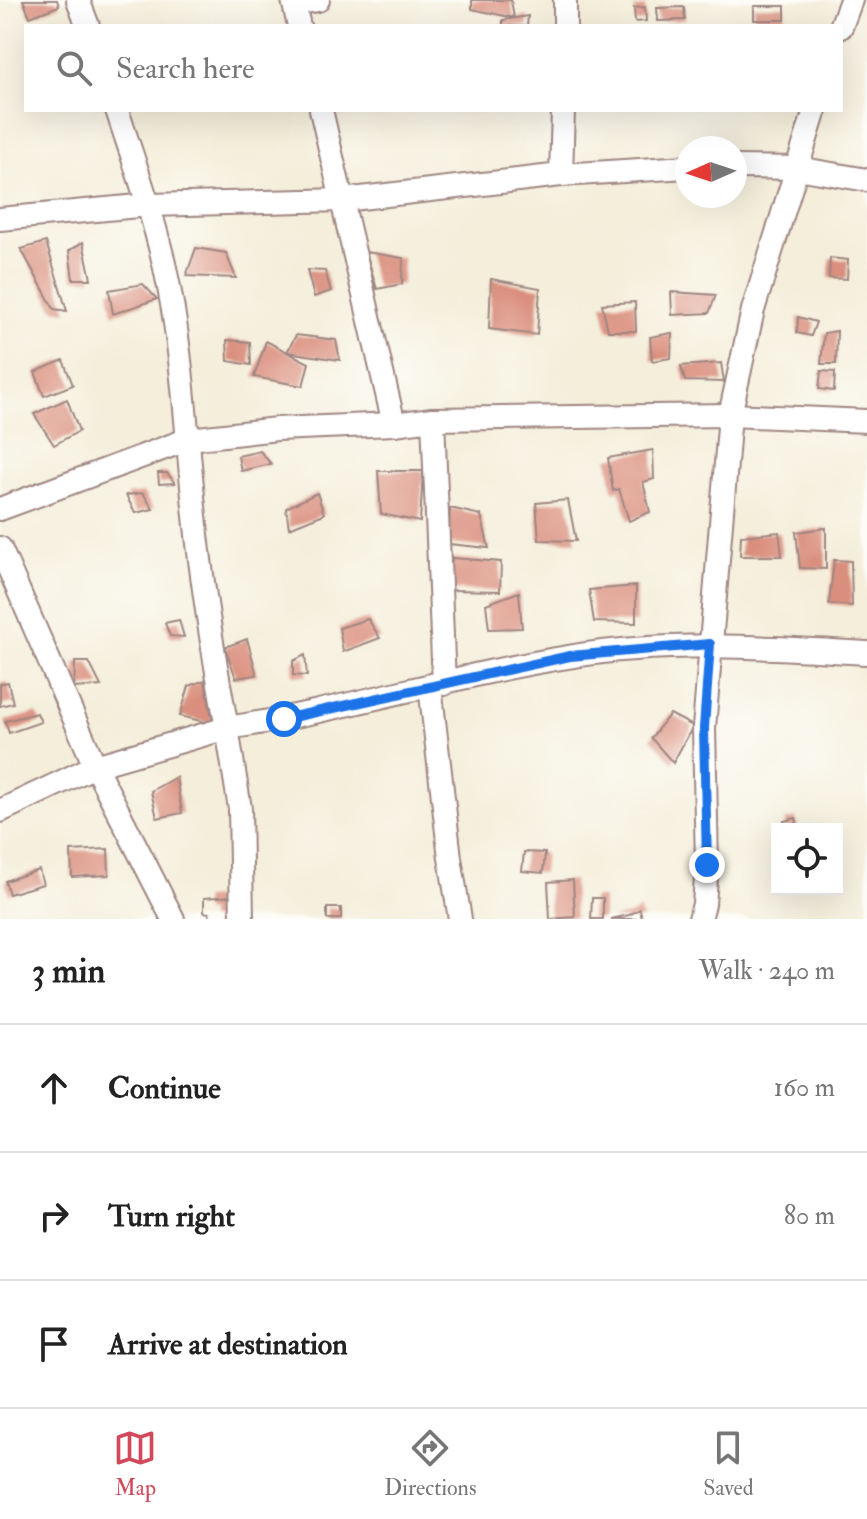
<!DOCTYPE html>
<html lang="en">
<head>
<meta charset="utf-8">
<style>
  body { margin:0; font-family:"IM FELL Double Pica",serif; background:#f2f2f2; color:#222 }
  .controls { position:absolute; right:24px; bottom:24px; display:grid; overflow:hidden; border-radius:0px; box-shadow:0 8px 32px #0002 }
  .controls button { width:72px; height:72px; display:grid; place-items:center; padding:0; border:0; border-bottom:2px solid #e0e0e0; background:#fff; color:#222; font:40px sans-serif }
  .compass { position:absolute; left:675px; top:136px; width:72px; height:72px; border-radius:50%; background:#fff; box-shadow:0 8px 32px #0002; rotate:267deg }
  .stop { position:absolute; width:24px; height:24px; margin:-18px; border:6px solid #1a73e8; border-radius:50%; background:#fff }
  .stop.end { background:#1a73e8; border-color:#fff; box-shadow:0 2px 8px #0008 }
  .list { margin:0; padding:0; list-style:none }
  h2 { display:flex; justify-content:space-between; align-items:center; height:104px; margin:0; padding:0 32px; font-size:34px }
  h2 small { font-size:26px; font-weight:400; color:#767676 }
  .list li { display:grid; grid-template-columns:52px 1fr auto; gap:24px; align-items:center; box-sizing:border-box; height:128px; padding:0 32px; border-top:2px solid #e0e0e0 }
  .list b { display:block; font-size:30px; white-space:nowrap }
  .list em { font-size:26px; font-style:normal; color:#767676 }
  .icon { flex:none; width:44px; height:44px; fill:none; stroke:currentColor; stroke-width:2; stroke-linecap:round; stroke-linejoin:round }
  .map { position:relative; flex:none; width:867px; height:919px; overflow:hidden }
  .search { position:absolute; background:#fff; box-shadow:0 8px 32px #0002; left:24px; right:24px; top:24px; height:88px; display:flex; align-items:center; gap:20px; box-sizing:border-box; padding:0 28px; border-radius:0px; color:#767676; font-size:30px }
  .sheet { height:488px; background:#fff }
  nav { display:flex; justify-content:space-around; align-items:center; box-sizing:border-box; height:112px; border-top:2px solid #e0e0e0; background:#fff; font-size:22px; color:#767676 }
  nav a { display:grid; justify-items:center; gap:4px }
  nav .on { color:#d1495b }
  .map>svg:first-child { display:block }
</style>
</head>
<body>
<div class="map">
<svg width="867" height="919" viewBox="0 0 867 919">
  <rect width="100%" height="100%" fill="#fdfcf7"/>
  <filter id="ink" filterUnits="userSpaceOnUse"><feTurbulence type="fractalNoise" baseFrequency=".0125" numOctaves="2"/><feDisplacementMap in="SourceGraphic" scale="16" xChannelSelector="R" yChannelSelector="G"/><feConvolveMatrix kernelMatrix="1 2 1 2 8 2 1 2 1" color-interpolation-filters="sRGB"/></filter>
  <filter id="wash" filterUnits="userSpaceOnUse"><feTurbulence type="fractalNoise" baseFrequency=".006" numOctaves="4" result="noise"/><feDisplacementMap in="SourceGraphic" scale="32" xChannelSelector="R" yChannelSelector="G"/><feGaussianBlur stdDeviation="1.8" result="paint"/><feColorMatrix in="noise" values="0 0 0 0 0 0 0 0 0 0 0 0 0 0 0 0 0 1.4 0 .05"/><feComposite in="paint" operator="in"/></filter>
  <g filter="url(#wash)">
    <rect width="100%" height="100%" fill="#f4eeda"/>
    <g id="blocks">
      <g fill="#da8e7d">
        <path d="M23,0H57L59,6L30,17Z"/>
        <path d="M472,0H511L514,18L472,9Z"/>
        <rect x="754" y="6" width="31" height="14"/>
        <path d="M645,7L646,21L635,22L634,8Z"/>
        <path d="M684,7L685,20L658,21L657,8Z"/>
        <path d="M528,16L527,26H503V20Z"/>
        <path d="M46,242L67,311L54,309L21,249Z"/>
        <path d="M83,242L91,279H73L69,251Z"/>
        <path d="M196,248L226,253L236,278L186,276Z"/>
        <path d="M366,252L403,258L402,284L377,289Z"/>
        <path d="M830,258L848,260L847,279L829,278Z"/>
        <path d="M307,270L325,271L331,291L314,297Z"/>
        <path d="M491,279L540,288L537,335L489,329Z"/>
        <path d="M143,284L157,299L113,314L109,290Z"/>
        <path d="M671,292L716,295L709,313L672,315Z"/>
        <path d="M635,302L636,331H608L602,304Z"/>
        <path d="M798,317L816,322L811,336L797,333Z"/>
        <path d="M837,331L836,364H821L824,333Z"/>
        <path d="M672,333L671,358L652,361L650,337Z"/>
        <path d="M296,335L336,340L340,360L287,352L309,363L303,386L254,377L266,341L287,352Z"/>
        <path d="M227,340L250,342L251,365L228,361Z"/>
        <path d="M63,360L73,385L44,396L35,372Z"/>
        <path d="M721,363L724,382L685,381L681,366Z"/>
        <path d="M821,371L835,372L834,391L819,389Z"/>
        <path d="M67,399L79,431L54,445L34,414Z"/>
        <path d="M653,450L654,479L643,482L650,512L629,521L619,489L613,491L608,458Z"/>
        <path d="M260,451L271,464L241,471L238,456Z"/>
        <path d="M378,471H423L420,522L381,514Z"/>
        <path d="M158,473H167L175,483L159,484Z"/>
        <path d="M143,493L153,509L135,513L126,495Z"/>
        <path d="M317,493L324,514L289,528L286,508Z"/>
        <path d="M568,500L576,541L539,540L536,503Z"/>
        <path d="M450,508L481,515L489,548L449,544Z"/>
        <path d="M826,528V569L800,568L796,532Z"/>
        <path d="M779,532L782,556H740L741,536Z"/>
        <path d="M452,558L501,562L500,591L449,590Z"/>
        <path d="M834,560L851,561L852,606L829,604Z"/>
        <path d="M636,586V623L594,622L589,590Z"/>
        <path d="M519,592L522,628L489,629L486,604Z"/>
        <path d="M368,619L380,638L343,652L339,628Z"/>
        <path d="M179,620L184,637L170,636L165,623Z"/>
        <path d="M247,639L257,675L236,678L225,647Z"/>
        <path d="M305,655L307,676L293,675V661Z"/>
        <path d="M75,662H89L101,686L74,688Z"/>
        <path d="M205,680L213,724L180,716L189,686Z"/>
        <path d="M8,682L13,703L0,706V684Z"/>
        <path d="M37,713L41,722L9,733L5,721Z"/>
        <path d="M670,714L693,726L673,763L651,738Z"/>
        <path d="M176,777L182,813L157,818L151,791Z"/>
        <path d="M796,818L798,827L786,829L784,821Z"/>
        <path d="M108,849L109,875L72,877L71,851Z"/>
        <path d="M524,852L545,853L543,873L522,871Z"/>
        <path d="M39,870L43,884L9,894L5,881Z"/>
        <path d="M573,880L575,917L550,919L548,882Z"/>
        <path d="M231,896L230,919H209V913L204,912V898Z"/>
        <path d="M592,898H603V919H591Z"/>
        <rect x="327" y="908" width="14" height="11"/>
        <path d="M640,909L642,919H611L629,915Z"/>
      </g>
    </g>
  </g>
  <g filter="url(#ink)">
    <use href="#blocks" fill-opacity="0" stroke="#9f8682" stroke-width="2"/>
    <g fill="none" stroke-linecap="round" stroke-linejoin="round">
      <defs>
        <g id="minor">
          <path d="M78,0L88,26"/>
          <path d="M293,0L299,26"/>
          <path d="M565,0V26"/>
          <path d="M294,4L318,0"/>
          <path d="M841,27L851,0"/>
          <path d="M117,110C134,162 153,214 165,268C183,349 186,434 195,516C202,587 214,658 227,728C342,711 454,675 568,657C668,640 767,647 867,653"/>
          <path d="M321,110L394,424L433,419L730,415L867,421"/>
          <path d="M563,110L561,175L687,167"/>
          <path d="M815,110L797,168L867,180"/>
          <path d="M0,219L149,205L343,200L561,175"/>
          <path d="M433,419L444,684"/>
          <path d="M0,509L189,439L277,429L394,424"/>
          <path d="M0,548L95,766L173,919"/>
          <path d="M430,686L450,858L460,919"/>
          <path d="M0,811L95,766L227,728L240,809L242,919"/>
          <path d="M700,919L704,904L707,865L704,728L730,415L753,310L797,168L735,167"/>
        </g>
      </defs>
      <use href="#minor" stroke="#9f8682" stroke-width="26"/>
      <use href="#minor" stroke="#fff" stroke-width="22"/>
    </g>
  </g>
  <g fill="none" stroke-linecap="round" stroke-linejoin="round" filter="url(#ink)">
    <path stroke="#1a73e8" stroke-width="10" d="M284,719L570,656L710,644L704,728L707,865"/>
  </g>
</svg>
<div class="controls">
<button><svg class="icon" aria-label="locate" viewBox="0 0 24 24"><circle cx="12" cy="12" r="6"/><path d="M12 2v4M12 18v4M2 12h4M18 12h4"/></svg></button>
</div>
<svg class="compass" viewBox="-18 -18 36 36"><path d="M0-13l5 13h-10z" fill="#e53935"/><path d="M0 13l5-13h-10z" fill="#767676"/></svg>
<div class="stop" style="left:284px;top:719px"></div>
<div class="stop end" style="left:707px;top:865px"></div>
<div class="search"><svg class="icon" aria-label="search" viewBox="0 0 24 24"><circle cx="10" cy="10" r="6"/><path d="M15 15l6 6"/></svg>Search here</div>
</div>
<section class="sheet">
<h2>3 min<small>Walk · 240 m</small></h2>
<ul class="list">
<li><svg class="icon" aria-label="ahead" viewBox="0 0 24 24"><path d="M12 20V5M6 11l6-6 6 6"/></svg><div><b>Continue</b></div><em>160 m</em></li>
<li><svg class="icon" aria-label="right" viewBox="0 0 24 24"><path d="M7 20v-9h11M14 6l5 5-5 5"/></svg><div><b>Turn right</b></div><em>80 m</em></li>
<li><svg class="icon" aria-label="arrive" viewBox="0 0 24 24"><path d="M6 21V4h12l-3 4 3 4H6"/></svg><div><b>Arrive at destination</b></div></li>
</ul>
</section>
<nav>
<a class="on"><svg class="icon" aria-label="map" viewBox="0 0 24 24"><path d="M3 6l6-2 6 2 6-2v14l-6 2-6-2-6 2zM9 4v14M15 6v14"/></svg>Map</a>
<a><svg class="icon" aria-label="directions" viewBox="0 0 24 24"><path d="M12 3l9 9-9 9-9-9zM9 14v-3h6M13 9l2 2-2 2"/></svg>Directions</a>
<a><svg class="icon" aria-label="saved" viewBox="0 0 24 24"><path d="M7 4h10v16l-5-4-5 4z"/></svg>Saved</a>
</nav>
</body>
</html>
